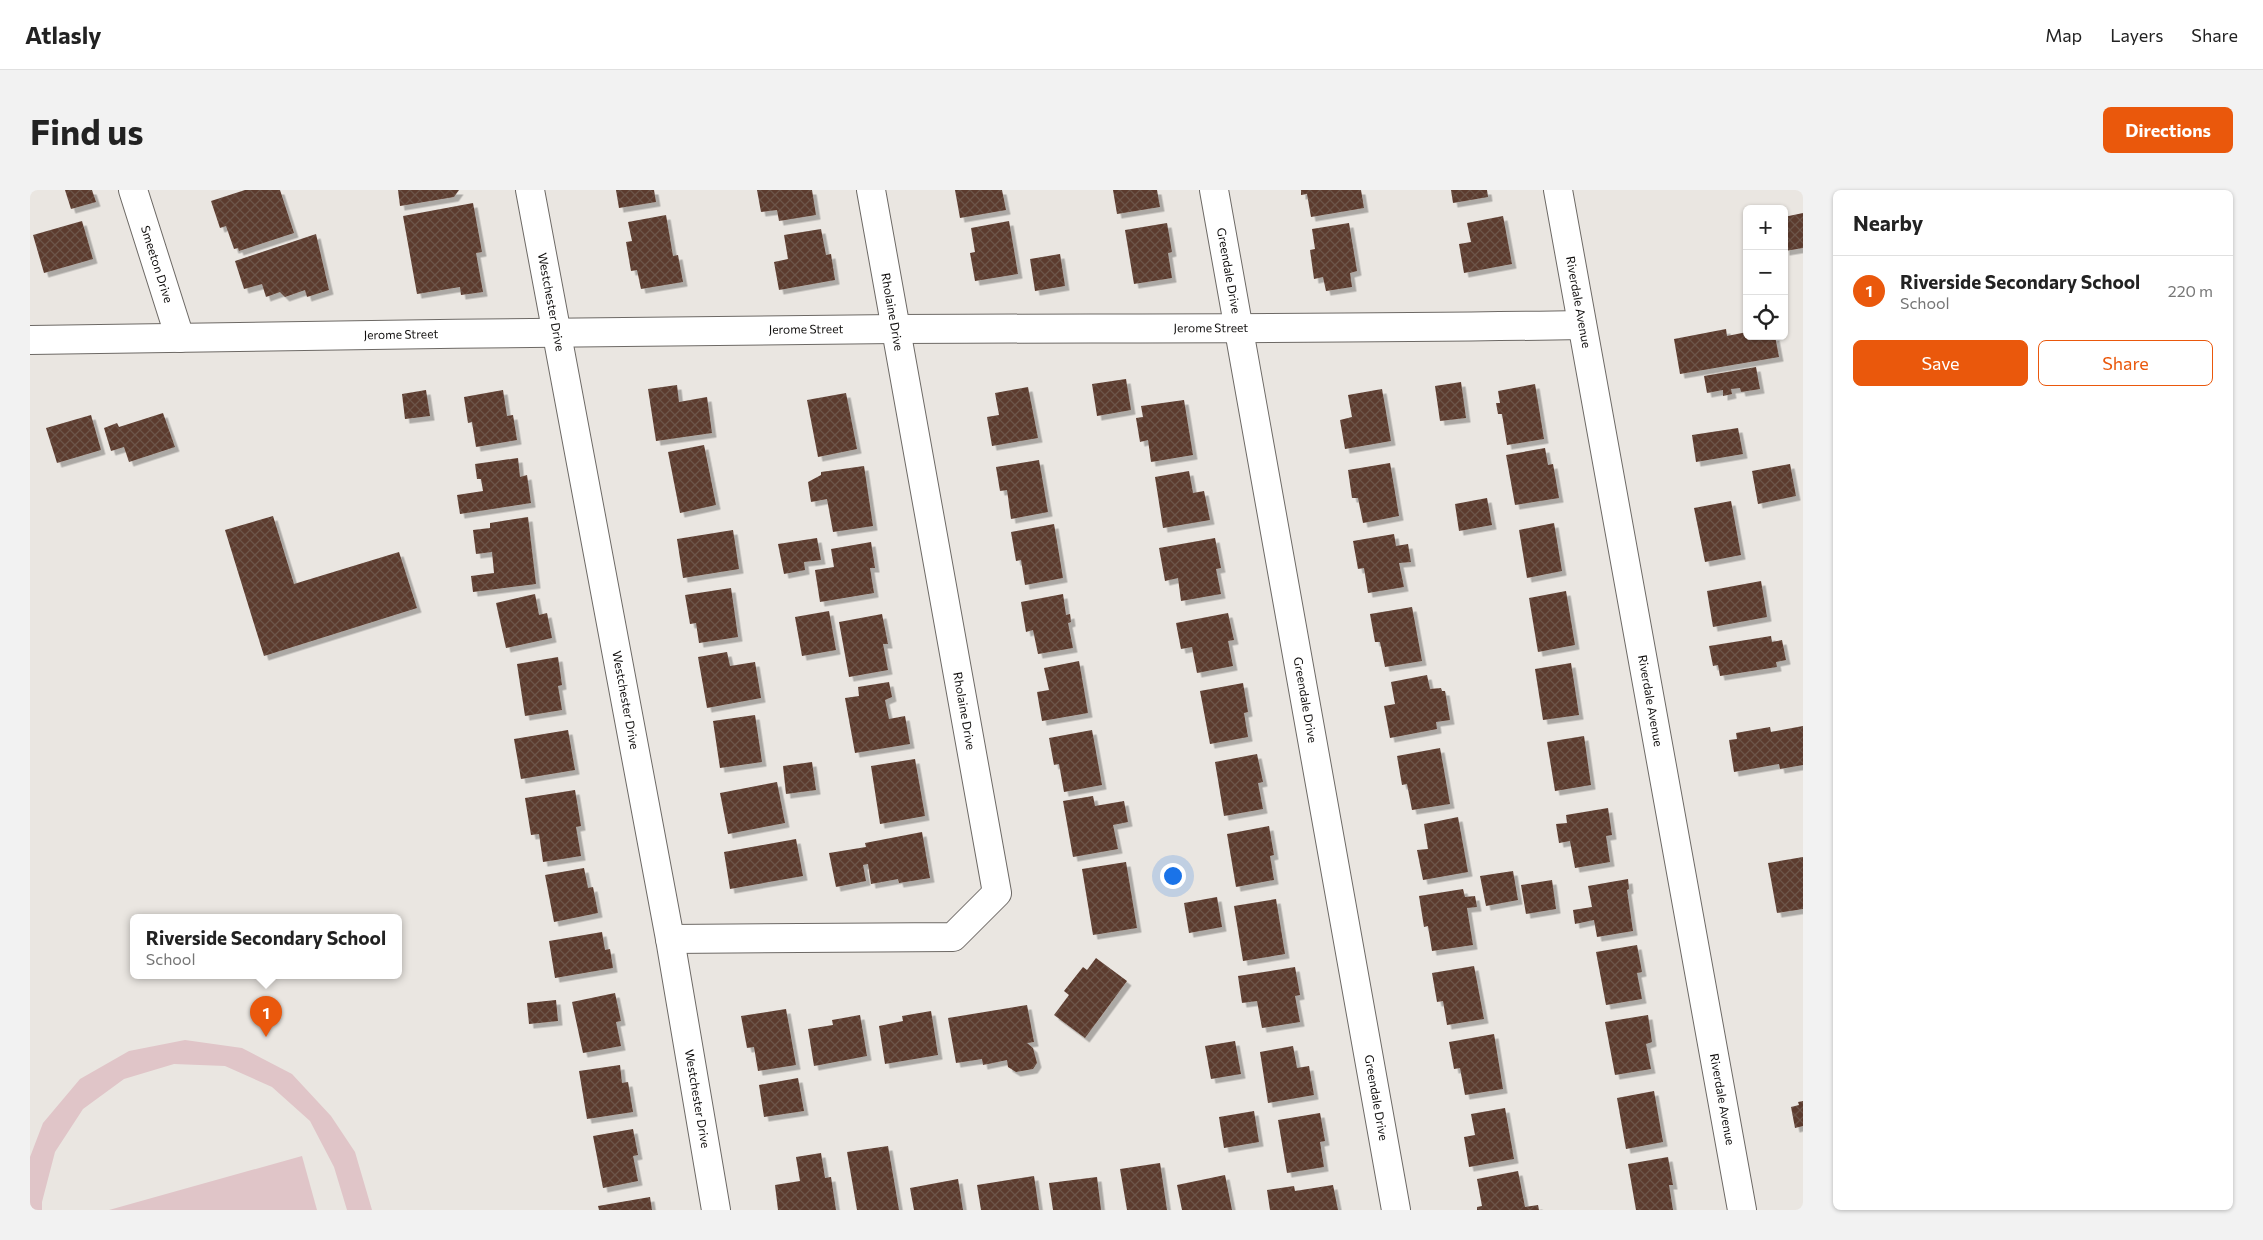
<!DOCTYPE html>
<html lang="en">
<head>
<meta charset="utf-8">
<style>
  body { margin:0; font-family:Commissioner,sans-serif; background:#f2f2f2; color:#222 }
  .controls { position:absolute; right:15px; top:15px; display:grid; overflow:hidden; border-radius:8px; box-shadow:0 1px 4px #0004 }
  .controls button { width:45px; height:45px; display:grid; place-items:center; padding:0; border:0; border-bottom:1px solid #e0e0e0; background:#fff; color:#222; font:25px sans-serif }
  .you { position:absolute; left:1142px; top:685px; width:18px; height:18px; margin:-12px; border:4px solid #fff; border-radius:50%; background:#1a73e8; box-shadow:0 0 0 8px #1a73e833 }
  .badge { display:grid; place-items:center; width:32px; height:32px; border-radius:50%; background:#ea580c; color:#fff; font-size:16px; font-weight:700 }
  .pin { position:absolute; translate:-50% -41px; filter:drop-shadow(0 1px 2px #0008) }
  .pin::after { content:''; position:absolute; top:26px; width:18px; height:15px; background:inherit; clip-path:polygon(0 0,100% 0,50% 100%) }
  .popup { position:absolute; left:100px; top:724px; width:272px; height:65px; box-sizing:border-box; display:grid; place-content:center; border-radius:8px; background:#fff; filter:drop-shadow(0 1px 4px #0005); font-size:16px; white-space:nowrap; color:#767676 }
  .popup b { font-size:19px; color:#222 }
  .popup::after { content:''; position:absolute; left:50%; top:100%; margin-left:-10px; border:10px solid transparent; border-top-color:#fff }
  .list { margin:0; padding:0; list-style:none }
  h2 { display:flex; justify-content:space-between; align-items:center; height:65px; margin:0; padding:0 20px; font-size:21px }
  h2 small { font-size:16px; font-weight:400; color:#767676 }
  .list li { display:grid; grid-template-columns:32px 1fr auto; gap:15px; align-items:center; box-sizing:border-box; height:70px; padding:0 20px; border-top:1px solid #e0e0e0 }
  .list b { display:block; font-size:19px; white-space:nowrap }
  .list p { margin:0; font-size:16px; white-space:nowrap; color:#767676 }
  .list em { font-size:16px; font-style:normal; color:#767676 }
  .actions { display:flex; gap:10px; padding:15px 20px }
  .actions a { flex:1; padding:11px 0; border:1px solid #ea580c; border-radius:8px; text-align:center; font-size:18px; color:#ea580c }
  .actions .main { background:#ea580c; color:#fff }
  .icon { flex:none; width:28px; height:28px; fill:none; stroke:currentColor; stroke-width:2; stroke-linecap:round; stroke-linejoin:round }
  .map { position:relative; flex:none; width:1773px; height:1020px; overflow:hidden; border-radius:8px }
  header { display:flex; align-items:center; gap:30px; box-sizing:border-box; height:70px; padding:0 25px; background:#fff; border-bottom:1px solid #e0e0e0 }
  header strong { font-size:24px }
  nav { display:flex; gap:28px; margin-inline-start:auto; font-size:18px }
  .intro { display:flex; align-items:center; justify-content:space-between; box-sizing:border-box; height:120px; padding:0 30px }
  h1 { margin:0; font-size:35px }
  .button { padding:12px 22px; border-radius:8px; background:#ea580c; color:#fff; font-size:18px; font-weight:700 }
  main { display:flex; gap:30px; padding:0 30px }
  aside { flex:1; background:#fff; border-radius:8px; box-shadow:0 1px 4px #0004 }
  .map>svg:first-child { display:block }
</style>
</head>
<body>
<header>
<strong>Atlasly</strong>
<nav><a>Map</a><a>Layers</a><a>Share</a></nav>
</header>
<div class="intro"><h1>Find us</h1><a class="button">Directions</a></div>
<main>
<div class="map">
<svg width="1773" height="1020" viewBox="0 0 1773 1020">
  <defs>
    <pattern id="building-cross-hatch" width="8" height="8" patternUnits="userSpaceOnUse" patternTransform="scale(1.25)"><rect width="8" height="8" fill="#5b3b2e"/><path d="M0 0l8 8M0 8l8-8" fill="none" stroke="#6d5449"/></pattern>
    <filter id="shadow"><feDropShadow dx="4.5" dy="4.5" stdDeviation="0" flood-color="#0004"/></filter>
  </defs>
  <rect width="100%" height="100%" fill="#eae6e1"/>
  <g fill="#e0c5c8">
    <path d="M155,850L212,858L262,884L301,926L325,962L342,1020H317L304,977L280,931L242,897L195,876L144,874L94,889L53,919L25,962L12,1012V1020H0V967L13,933L50,889L99,861Z"/>
    <path d="M272,966L287,1020H79Z"/>
  </g>
  <g fill="url(#building-cross-hatch)" filter="url(#shadow)">
    <path d="M35,0H62L66,12L41,19Z"/>
    <path d="M215,0H250L264,43L209,61L208,58L204,59L196,36L190,38L181,11Z"/>
    <path d="M368,0H429L424,7L370,16Z"/>
    <path d="M586,0H624L626,12L589,18Z"/>
    <path d="M727,0H782L786,25L749,31L747,20L731,22Z"/>
    <path d="M925,0H972L976,20L930,28Z"/>
    <path d="M1083,0H1127L1130,17L1087,24Z"/>
    <path d="M1271,0H1331L1334,18L1281,27L1277,4L1271,5Z"/>
    <path d="M1421,0H1457L1458,7L1423,13Z"/>
    <path d="M443,13L452,62L446,63L453,102L431,105L430,97L387,104L373,26Z"/>
    <path d="M1773,23V58L1755,61L1754,27Z"/>
    <path d="M636,25L643,66L648,65L653,92L611,99L607,80L601,81L596,52L602,51L598,32Z"/>
    <path d="M1473,26L1482,74L1434,83L1429,54L1441,52L1437,33Z"/>
    <path d="M52,31L63,69L14,83L3,45Z"/>
    <path d="M979,31L988,84L945,91L940,63L945,62L941,38Z"/>
    <path d="M1137,33L1142,62L1138,63L1142,88L1104,94L1095,40Z"/>
    <path d="M1319,33L1327,81L1320,83L1322,97L1296,101L1293,87L1284,89L1280,60L1285,59L1282,39Z"/>
    <path d="M791,39L796,65L801,64L805,90L749,100L744,72L758,69L754,45Z"/>
    <path d="M286,44L299,100L277,107L275,100L255,107L250,102L236,107L232,94L214,99L205,71Z"/>
    <path d="M1030,64L1035,96L1005,101L1000,69Z"/>
    <path d="M1696,139L1697,146L1717,142V146H1745L1749,167L1650,184L1644,149Z"/>
    <path d="M1726,177L1730,199L1711,202L1710,198L1701,199L1702,204L1693,206V200L1677,203L1674,186Z"/>
    <path d="M1096,189L1101,220L1067,226L1062,194Z"/>
    <path d="M1431,192L1436,228L1410,231L1405,196Z"/>
    <path d="M1505,194L1514,249L1477,255L1472,224H1468L1466,213H1470L1468,201Z"/>
    <path d="M647,195L649,212L677,207L682,243L626,251L618,199Z"/>
    <path d="M998,197L1008,248L962,256L957,227L969,225L965,203Z"/>
    <path d="M1352,199L1361,251L1315,259L1310,230L1322,227L1318,205Z"/>
    <path d="M396,200L400,226L375,229L372,204Z"/>
    <path d="M473,200L477,226L483,225L487,250L446,257L442,232L438,233L434,207Z"/>
    <path d="M816,203L827,259L788,267L777,210Z"/>
    <path d="M1154,210L1163,265L1121,272L1118,250L1110,252L1106,228L1113,227L1111,216Z"/>
    <path d="M133,223L145,257L99,272L94,257L81,261L74,238L87,233L89,237Z"/>
    <path d="M61,225L71,260L27,273L16,238Z"/>
    <path d="M1708,238L1713,264L1666,272L1662,245Z"/>
    <path d="M674,255L686,315L650,323L638,262Z"/>
    <path d="M1515,258L1518,275L1523,274L1529,308L1485,315L1476,265Z"/>
    <path d="M488,268L490,287L497,285L501,313L430,324L427,305L453,301L451,289H447L445,274Z"/>
    <path d="M1009,270L1018,322L981,329L977,300L970,301L966,277Z"/>
    <path d="M1360,273L1369,326L1333,333L1328,308H1322L1318,280Z"/>
    <path d="M1760,274L1766,306L1728,314L1722,281Z"/>
    <path d="M834,276L843,336L803,342L797,309L781,312L778,292L791,285V282Z"/>
    <path d="M1159,281L1163,303L1174,301L1180,330L1133,338L1125,287Z"/>
    <path d="M1457,308L1462,335L1429,341L1425,314Z"/>
    <path d="M1701,311L1711,365L1675,372L1664,318Z"/>
    <path d="M243,326L264,394L369,362L387,418L234,466L195,340Z"/>
    <path d="M498,327L506,394L443,402L441,386L464,383L462,362L446,364L443,340L460,338V333Z"/>
    <path d="M1524,333L1532,381L1497,388L1489,340Z"/>
    <path d="M1024,334L1033,388L995,395L991,370L986,371L981,342Z"/>
    <path d="M703,340L709,379L653,388L647,349Z"/>
    <path d="M1364,344L1366,356L1378,354L1381,372L1369,373L1374,397L1338,403L1334,378L1328,379L1323,351Z"/>
    <path d="M787,348L791,370L774,372L775,380L754,384L748,354Z"/>
    <path d="M1185,348L1191,378L1186,379L1191,404L1151,411L1148,388L1135,391L1129,358Z"/>
    <path d="M841,352L845,378H840L844,403L790,412L785,380L804,377L801,359Z"/>
    <path d="M1731,391L1737,427L1683,437L1677,401Z"/>
    <path d="M701,398L708,447L669,453L666,433L660,434L655,405Z"/>
    <path d="M1536,401L1545,455L1508,462L1499,408Z"/>
    <path d="M505,404L509,425L517,423L522,448L476,458L466,413Z"/>
    <path d="M1033,404L1036,425L1040,424L1041,432L1038,433L1043,458L1008,464L1003,440L996,442L991,412Z"/>
    <path d="M1382,417L1392,471L1355,477L1350,452H1345L1340,424Z"/>
    <path d="M799,421L806,460L772,466L765,427Z"/>
    <path d="M1198,423L1204,450L1198,451L1203,476L1167,483L1162,457L1151,459L1146,433Z"/>
    <path d="M852,424L858,454H853L858,480L819,487L809,432Z"/>
    <path d="M1741,446L1742,452L1752,450L1756,470L1746,472L1747,477L1690,486L1688,475L1683,476L1679,456Z"/>
    <path d="M697,462L700,476L725,472L731,508L677,518L668,467Z"/>
    <path d="M528,467L532,495L528,496L532,520L495,526L487,474Z"/>
    <path d="M1049,471L1058,523L1012,531L1007,502L1019,500L1014,478Z"/>
    <path d="M1541,473L1549,525L1513,530L1505,479Z"/>
    <path d="M1397,485L1400,499L1411,498L1412,501H1415L1420,530L1406,532L1407,539L1360,548L1354,516L1365,514L1361,492Z"/>
    <path d="M859,492L862,507L855,510L859,529L875,526L880,554L825,563L815,508L829,506L828,497Z"/>
    <path d="M1213,493L1218,522L1214,523L1218,547L1180,554L1170,501Z"/>
    <path d="M725,525L732,572L690,578L683,531Z"/>
    <path d="M1773,536V575L1750,579L1749,574L1704,582L1699,550L1707,549L1706,543L1740,537L1741,542Z"/>
    <path d="M538,540L545,580L491,589L484,549Z"/>
    <path d="M1062,540L1072,595L1034,602L1029,574L1024,575L1019,548Z"/>
    <path d="M1554,546L1561,595L1525,601L1517,552Z"/>
    <path d="M1410,558L1420,614L1382,620L1377,594L1372,595L1367,566Z"/>
    <path d="M1227,564L1233,592L1228,593L1233,619L1194,626L1185,572Z"/>
    <path d="M885,569L895,626L850,634L841,576Z"/>
    <path d="M782,572L786,600L756,604L753,576Z"/>
    <path d="M747,592L755,633L698,644L690,603Z"/>
    <path d="M545,600L551,636L546,637L551,666L513,672L509,644L501,645L495,608Z"/>
    <path d="M1063,606L1065,616L1094,611L1098,632L1083,635L1088,659L1043,667L1033,611Z"/>
    <path d="M1578,618L1582,645L1576,646L1580,672L1545,678L1540,651L1529,653L1526,634L1537,633L1536,625Z"/>
    <path d="M1428,627L1438,682L1393,690L1387,660L1398,659L1394,634Z"/>
    <path d="M1239,636L1244,665L1240,666L1244,690L1206,697L1197,644Z"/>
    <path d="M892,642L900,688L869,693L868,689L841,694L838,674L833,675L836,691L806,697L799,663L836,657L835,653Z"/>
    <path d="M766,649L773,686L700,699L694,662Z"/>
    <path d="M1773,667V719L1747,723L1738,673Z"/>
    <path d="M1096,672L1107,738L1063,745L1052,679Z"/>
    <path d="M554,678L558,698L563,697L568,723L524,732L515,685Z"/>
    <path d="M1483,681L1488,710L1456,716L1450,686Z"/>
    <path d="M1598,689L1599,699L1597,700L1603,741L1567,747L1564,730L1545,734L1543,720L1562,717L1558,696Z"/>
    <path d="M1522,690L1526,719L1496,724L1491,695Z"/>
    <path d="M1433,699L1435,707L1445,706L1447,717L1437,718L1443,755L1402,761L1398,736L1394,737L1389,706Z"/>
    <path d="M1187,707L1192,737L1159,743L1154,713Z"/>
    <path d="M1246,709L1255,764L1213,771L1204,716Z"/>
    <path d="M572,742L575,760L580,759L583,778L525,788L519,751Z"/>
    <path d="M1607,755L1612,782L1607,783L1612,809L1576,815L1566,762Z"/>
    <path d="M1066,768L1097,791L1055,848L1024,825L1039,805L1034,801L1053,777L1057,780Z"/>
    <path d="M1444,776L1454,829L1417,835L1413,811L1407,812L1402,783Z"/>
    <path d="M1265,777L1270,805L1265,806L1270,832L1232,838L1227,811L1212,813L1208,786Z"/>
    <path d="M585,803L591,831L586,832L591,856L553,863L542,812Z"/>
    <path d="M526,810L528,831L499,834L497,813Z"/>
    <path d="M997,815L1004,852L997,853L1003,858L1007,873L1003,879L986,882L978,877L977,870L953,875L952,869L926,873L918,828Z"/>
    <path d="M756,819L766,875L728,881L724,857L717,858L711,826Z"/>
    <path d="M901,821L908,865L855,874L849,836L873,831L872,826Z"/>
    <path d="M830,825L837,866L784,876L778,839L803,835L802,830Z"/>
    <path d="M1618,825L1622,852L1616,854L1621,879L1585,885L1575,832Z"/>
    <path d="M1464,844L1473,899L1435,905L1430,878L1424,879L1419,852Z"/>
    <path d="M1205,851L1211,884L1181,889L1175,856Z"/>
    <path d="M1263,856L1267,878L1279,876L1284,905L1238,913L1230,862Z"/>
    <path d="M590,875L592,893L598,892L603,922L557,929L549,881Z"/>
    <path d="M768,888L774,921L734,927L729,895Z"/>
    <path d="M1624,901L1633,952L1596,959L1587,908Z"/>
    <path d="M1773,911V936L1765,938L1761,917L1769,915L1768,912Z"/>
    <path d="M1475,918L1484,969L1439,977L1434,947L1445,945L1441,924Z"/>
    <path d="M1224,921L1229,952L1194,958L1189,927Z"/>
    <path d="M1290,923L1295,951L1290,952L1294,977L1257,983L1248,930Z"/>
    <path d="M603,939L608,965L603,966L608,991L573,998L563,946Z"/>
    <path d="M858,956L869,1020H827L817,962Z"/>
    <path d="M791,963L795,988L801,987L806,1020H748L745,995L770,991L766,967Z"/>
    <path d="M1638,967L1643,995H1639L1643,1020H1606L1598,974Z"/>
    <path d="M1130,973L1137,1020H1097L1090,979Z"/>
    <path d="M1488,981L1495,1017L1508,1015L1509,1020H1447V1017L1452,1016L1447,989Z"/>
    <path d="M1195,985L1202,1020H1152L1147,995Z"/>
    <path d="M1004,986L1009,1020H951L947,995Z"/>
    <path d="M1067,987L1071,1020H1023L1019,993Z"/>
    <path d="M928,989L933,1020H884L880,998Z"/>
    <path d="M1303,995L1308,1020H1240L1237,1000L1264,996L1265,1001Z"/>
    <path d="M620,1007L622,1020H569L568,1016Z"/>
  </g>
  <g fill="none" stroke-linecap="round" stroke-linejoin="round">
    <defs>
      <g id="minor">
        <path id="s1" d="M103,0L150,148"/>
        <path id="s2" d="M500,0L640,749L686,1020"/>
        <path id="s3" d="M1184,0L1366,1020"/>
        <path id="s4" d="M1528,0L1712,1020"/>
        <path id="s5" d="M0,150C288,147 577,140 865,139C1094,138 1323,139 1552,135"/>
        <path d="M640,749L923,747L967,703L841,0"/>
      </g>
    </defs>
    <use href="#minor" stroke="#6d6965" stroke-width="30"/>
    <use href="#minor" stroke="#fff" stroke-width="28"/>
  </g>
  <g text-anchor="middle" stroke-width="5" stroke-linejoin="round" paint-order="stroke">
    <g font-size="12" fill="#100e0d" stroke="#fff">
      <text dy="4" stroke="none"><textPath href="#s1" startOffset="78">Smeeton Drive</textPath></text>
      <text dy="4" stroke="none"><textPath href="#s3" startOffset="82">Greendale Drive</textPath></text>
      <text dy="4" stroke="none"><textPath href="#s2" startOffset="114">Westchester Drive</textPath></text>
      <text dy="4" stroke="none"><textPath href="#s4" startOffset="114">Riverdale Avenue</textPath></text>
      <text transform="translate(862 122) rotate(80)" y="4">Rholaine Drive</text>
      <text dy="4" stroke="none"><textPath href="#s5" startOffset="776">Jerome Street</textPath></text>
      <text dy="4" stroke="none"><textPath href="#s5" startOffset="1181">Jerome Street</textPath></text>
      <text dy="4" stroke="none"><textPath href="#s5" startOffset="371">Jerome Street</textPath></text>
      <text dy="4" stroke="none"><textPath href="#s2" startOffset="519">Westchester Drive</textPath></text>
      <text dy="4" stroke="none"><textPath href="#s3" startOffset="518">Greendale Drive</textPath></text>
      <text dy="4" stroke="none"><textPath href="#s4" startOffset="519">Riverdale Avenue</textPath></text>
      <text transform="translate(934 521) rotate(80)" y="4">Rholaine Drive</text>
      <text dy="4" stroke="none"><textPath href="#s2" startOffset="924">Westchester Drive</textPath></text>
      <text dy="4" stroke="none"><textPath href="#s3" startOffset="922">Greendale Drive</textPath></text>
      <text dy="4" stroke="none"><textPath href="#s4" startOffset="924">Riverdale Avenue</textPath></text>
    </g>
  </g>
</svg>
<div class="controls">
<button>+</button>
<button>−</button>
<button><svg class="icon" aria-label="locate" viewBox="0 0 24 24"><circle cx="12" cy="12" r="6"/><path d="M12 2v4M12 18v4M2 12h4M18 12h4"/></svg></button>
</div>
<div class="you"></div>
<div class="pin badge" style="left:236px;top:847px">1</div>
<div class="popup"><b>Riverside Secondary School</b>School</div>
</div>
<aside>
<h2>Nearby<small></small></h2>
<ul class="list">
<li><span class="badge">1</span><div><b>Riverside Secondary School</b><p>School</p></div><em>220 m</em></li>
</ul>
<div class="actions"><a class="main">Save</a><a>Share</a></div>
</aside>
</main>
</body>
</html>
